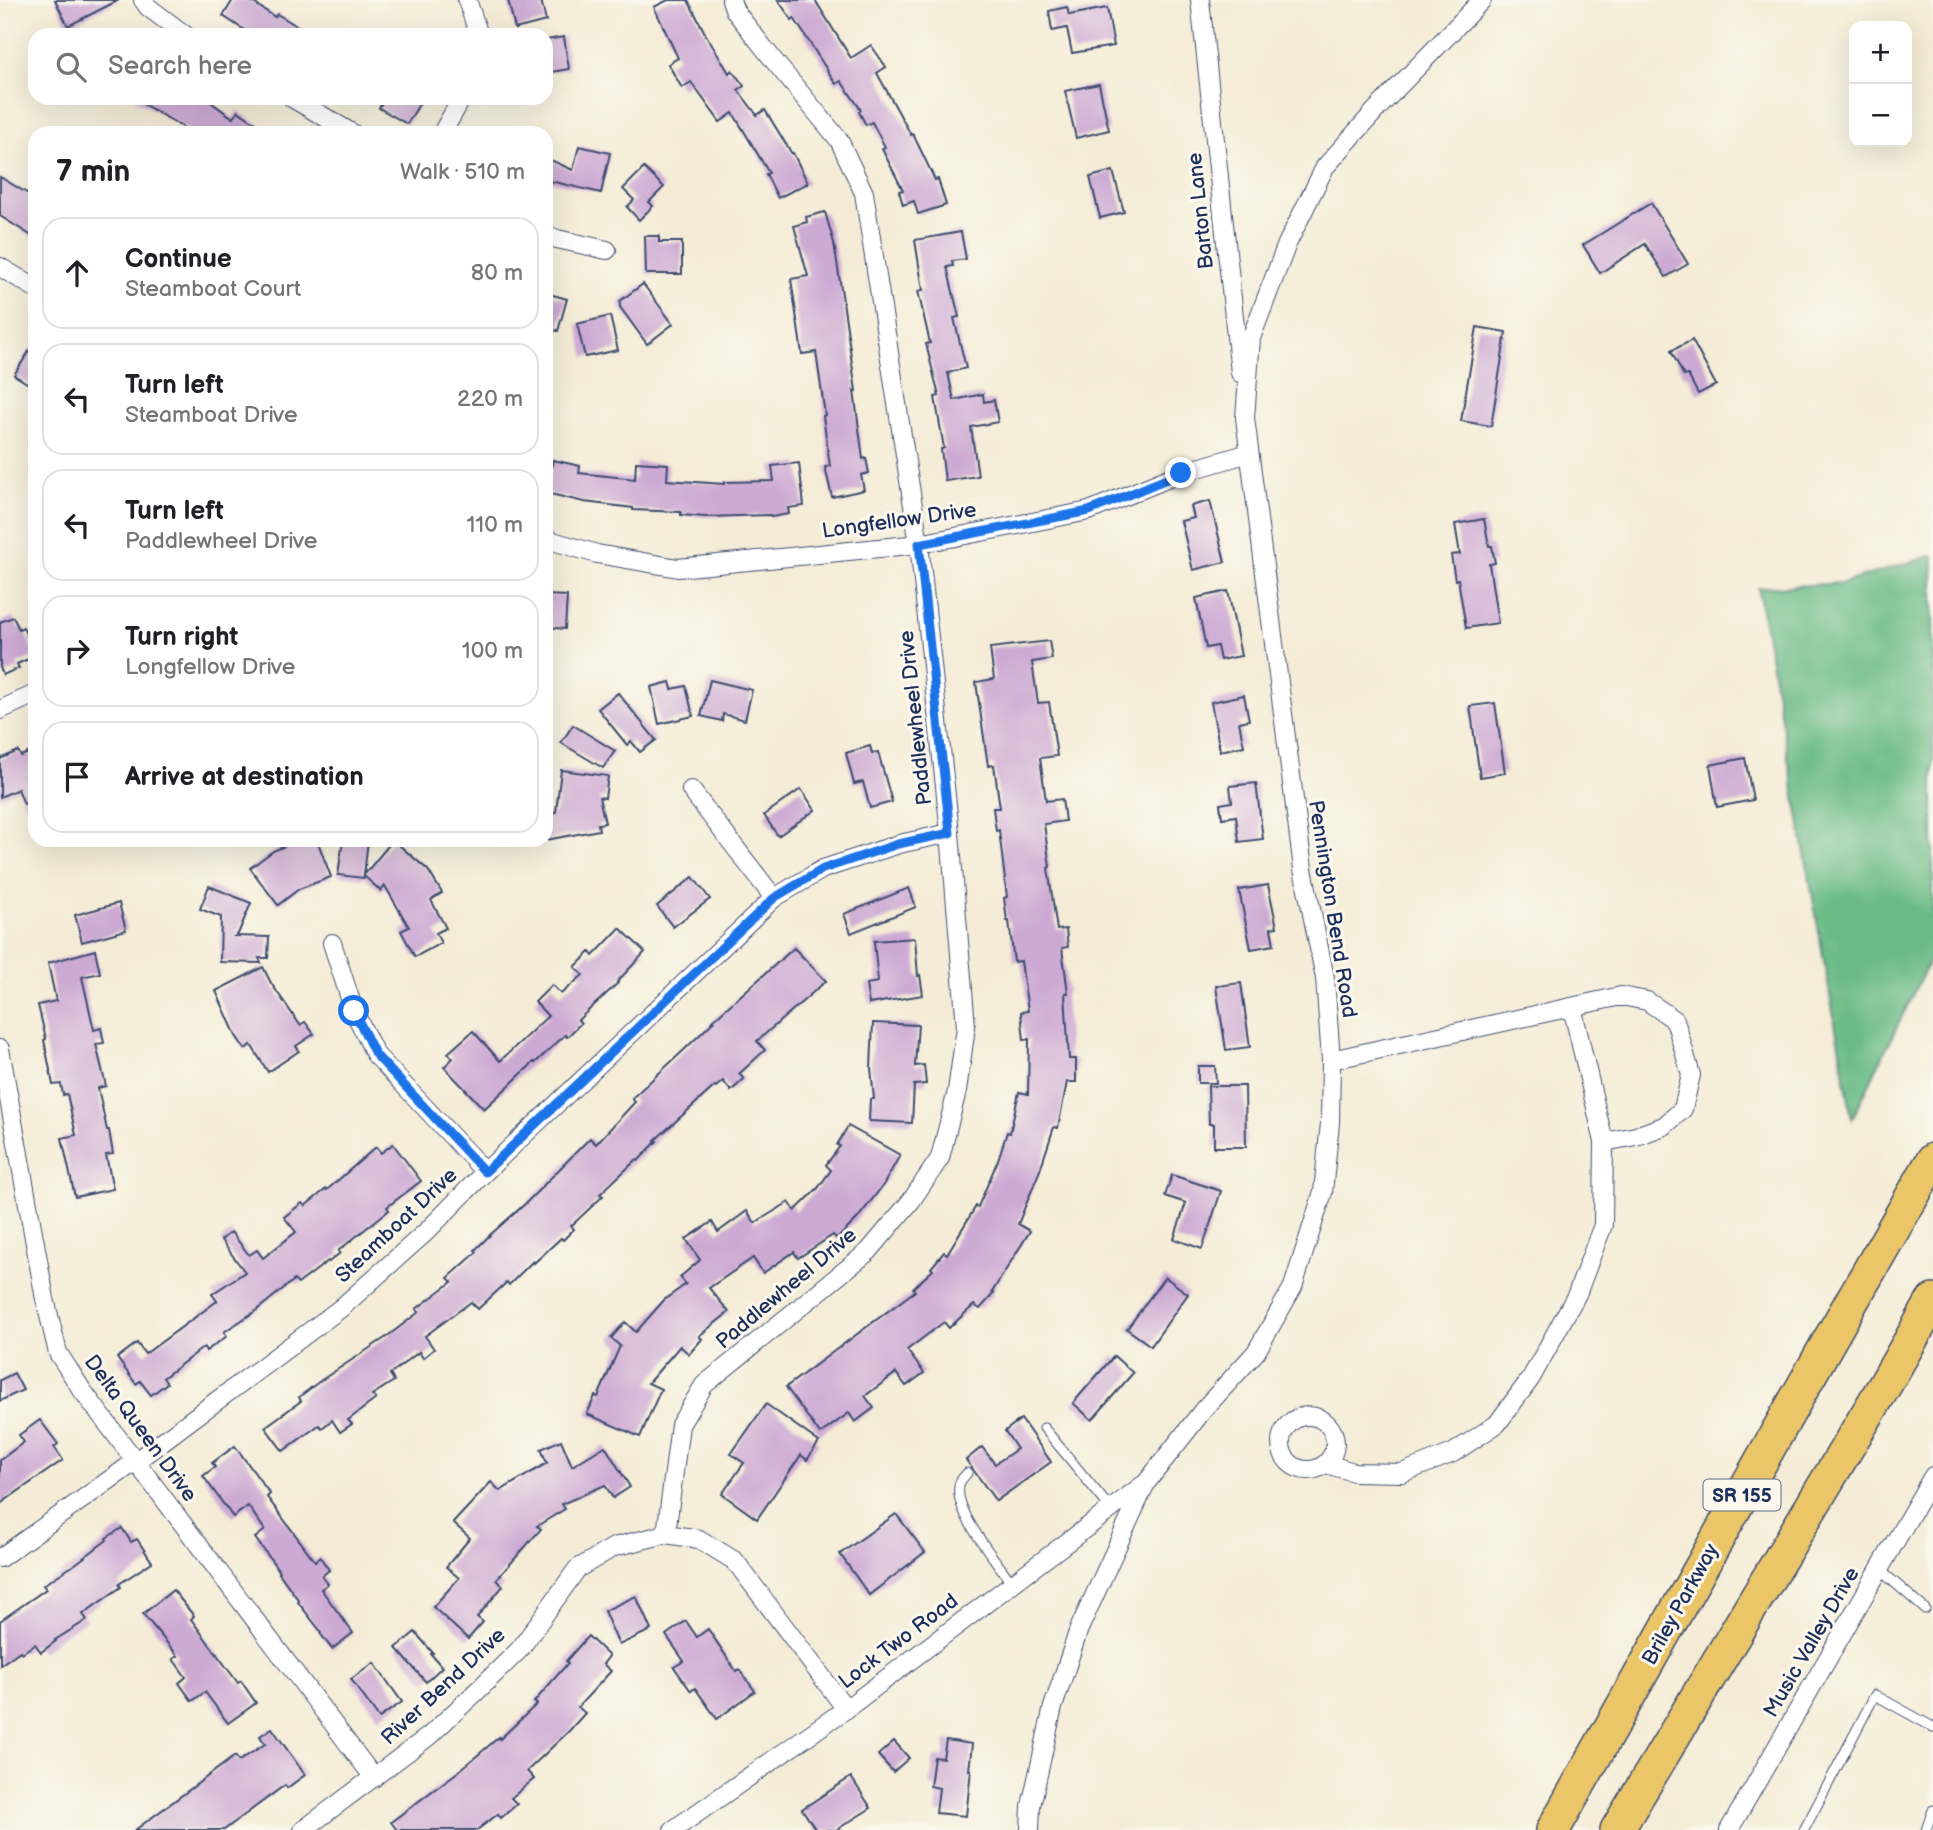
<!DOCTYPE html>
<html lang="en">
<head>
<meta charset="utf-8">
<style>
  body { margin:0; font-family:"Balsamiq Sans",sans-serif; background:#f6f6f6; color:#202124 }
  .controls { position:absolute; right:21px; top:21px; display:grid; overflow:hidden; border-radius:14px; box-shadow:0 7px 28px #0002 }
  .controls button { width:63px; height:63px; display:grid; place-items:center; padding:0; border:0; border-bottom:2px solid #e0e0e0; background:#fff; color:#202124; font:35px sans-serif }
  .stop { position:absolute; width:21px; height:21px; margin:-16px; border:5px solid #1a73e8; border-radius:50%; background:#fff }
  .stop.end { background:#1a73e8; border-color:#fff; box-shadow:0 2px 7px #0008 }
  .list { margin:0; padding:0; list-style:none }
  h2 { display:flex; justify-content:space-between; align-items:center; height:91px; margin:0; padding:0 28px; font-size:30px }
  h2 small { font-size:23px; font-weight:400; color:#757577 }
  .list li { display:grid; grid-template-columns:46px 1fr auto; gap:21px; align-items:center; box-sizing:border-box; height:112px; margin:0 14px 14px; padding:0 14px; border:2px solid #e0e0e0; border-radius:21px }
  .list b { display:block; font-size:26px; white-space:nowrap }
  .list p { margin:0; font-size:23px; white-space:nowrap; color:#757577 }
  .list em { font-size:23px; font-style:normal; color:#757577 }
  .icon { flex:none; width:38px; height:38px; fill:none; stroke:currentColor; stroke-width:2; stroke-linecap:round; stroke-linejoin:round }
  .map { position:relative; flex:none; width:1933px; height:1830px; overflow:hidden }
  .search { position:absolute; background:#fff; box-shadow:0 7px 28px #0002; left:28px; top:28px; width:525px; height:77px; display:flex; align-items:center; gap:18px; box-sizing:border-box; padding:0 24px; border-radius:21px; color:#757577; font-size:26px }
  .panel { position:absolute; background:#fff; box-shadow:0 7px 28px #0002; left:28px; top:126px; width:525px; height:721px; border-radius:21px }
  .map>svg:first-child { display:block }
</style>
</head>
<body>
<div class="map">
<svg width="1933" height="1830" viewBox="0 0 1933 1830">
  <rect width="100%" height="100%" fill="#fbf7ec"/>
  <filter id="ink" filterUnits="userSpaceOnUse"><feTurbulence type="fractalNoise" baseFrequency=".0143" numOctaves="2"/><feDisplacementMap in="SourceGraphic" scale="14" xChannelSelector="R" yChannelSelector="G"/><feConvolveMatrix kernelMatrix="1 2 1 2 8 2 1 2 1" color-interpolation-filters="sRGB"/></filter>
  <filter id="wash" filterUnits="userSpaceOnUse"><feTurbulence type="fractalNoise" baseFrequency=".00686" numOctaves="4" result="noise"/><feDisplacementMap in="SourceGraphic" scale="28" xChannelSelector="R" yChannelSelector="G"/><feGaussianBlur stdDeviation="1.57" result="paint"/><feColorMatrix in="noise" values="0 0 0 0 0 0 0 0 0 0 0 0 0 0 0 0 0 1.4 0 .05"/><feComposite in="paint" operator="in"/></filter>
  <g filter="url(#wash)">
    <rect width="100%" height="100%" fill="#f4ecd6"/>
    <path fill="#6bbb86" stroke="#437572" stroke-width="2" d="M1933,555V953L1852,1119L1758,588L1843,583Z"/>
    <g id="blocks">
      <g fill="#cdaad4">
        <path d="M55,0H119L68,26Z"/>
        <path d="M233,0H249L275,17L277,14L312,35H252L223,16Z"/>
        <path d="M508,0H541L546,21L515,29Z"/>
        <path d="M668,0H688L706,35L729,73L732,70L744,86L738,90L757,115L765,110L792,154L793,153L808,183L778,198L766,174L769,173L733,113L720,122L691,82L682,88L668,64L678,58L654,7Z"/>
        <path d="M778,0H815L851,58L871,45L886,67L877,73L911,135L913,134L935,180L938,179L946,205L918,214L914,201L903,205L899,191L903,190L882,149L885,147L872,122L866,125L859,112L861,110L841,81L836,84L794,18L792,20Z"/>
        <path d="M1067,7L1069,15L1107,8L1114,46L1072,53L1067,28L1052,31L1049,11Z"/>
        <path d="M564,37L569,69L546,73V40Z"/>
        <path d="M1099,84L1109,130L1076,138L1065,91Z"/>
        <path d="M133,98H205L233,118L238,111L270,133H193Z"/>
        <path d="M385,98H423L407,124L379,108Z"/>
        <path d="M579,146L610,153L601,193L546,180V158L573,170Z"/>
        <path d="M644,168L664,187L649,202L653,206L639,220L627,207L634,200L623,189Z"/>
        <path d="M1113,171L1124,212L1100,218L1090,177Z"/>
        <path d="M0,177L35,198V238L0,216Z"/>
        <path d="M1651,203L1688,264L1666,277L1645,244L1600,273L1583,245Z"/>
        <path d="M825,212L834,243L843,301L856,391H854L863,459L866,458L869,473L861,475L864,490L832,497L825,467L830,466L823,416L825,415L816,352L802,354L791,279L808,276L794,226L807,222L806,217Z"/>
        <path d="M961,232L966,259L952,261L953,266L947,267L959,317L954,318L966,368L948,373L954,400L983,394L984,402L994,400L998,422L971,427L978,476L945,481L941,449L944,448L935,397L939,396L926,344L930,343L918,291L923,290L915,240Z"/>
        <path d="M645,236H659V242H682V274H646Z"/>
        <path d="M643,284L673,324L647,344L620,307V301Z"/>
        <path d="M546,293L567,299L558,331L546,328Z"/>
        <path d="M610,316L618,350L585,357L577,324Z"/>
        <path d="M1477,327L1506,332L1491,426L1461,421Z"/>
        <path d="M1692,340L1716,385L1698,394L1688,375L1684,376L1671,351Z"/>
        <path d="M35,342V388L14,375Z"/>
        <path d="M553,460L580,466L579,473L635,479L636,462L668,464L667,480L724,484V482L774,481L772,466L799,463L804,506L788,508L789,514L771,517L770,515L706,517L681,515V512L633,510V508L584,502L546,493Z"/>
        <path d="M1210,501L1225,562L1193,570L1181,521L1194,518L1191,506Z"/>
        <path d="M1484,519L1489,546H1492L1495,563L1489,564L1498,623L1466,628L1458,579L1455,580L1451,555L1460,554L1455,524Z"/>
        <path d="M1228,591L1241,656L1220,660L1217,646L1206,648L1196,598Z"/>
        <path d="M546,595L567,596L565,629L546,627Z"/>
        <path d="M13,617L19,629L23,627L35,656L17,664L19,668L3,675L0,667V622Z"/>
        <path d="M1049,641L1052,659L1032,662L1038,703L1049,702L1057,756L1040,758L1046,801L1062,799L1065,821L1044,824L1050,867L1048,868L1057,930L1066,929L1068,947L1062,948L1068,993H1065L1069,1059H1076V1082H1067L1058,1128L1054,1127L1040,1170L1018,1224L1030,1231L992,1292L994,1293L980,1309L974,1305L949,1328L944,1322L907,1350L924,1373L906,1386L896,1373L865,1396L874,1408L855,1422L849,1413L820,1434L786,1387L915,1291L913,1288L933,1270L931,1268L944,1252L947,1254L976,1206L978,1207L998,1160L1007,1132L1010,1133L1019,1092L1028,1094L1029,1039L1024,1040L1021,1012L1028,1011L1021,961L1014,962L1009,921H1007L1004,898L1007,897L999,830L996,831L993,808H1000L994,765L988,766L976,682L994,679L990,648Z"/>
        <path d="M710,680L752,690L745,720L723,714L722,721L701,716Z"/>
        <path d="M670,682L672,689L686,686L693,716L659,724L651,687Z"/>
        <path d="M618,693L656,740L640,752L631,741L627,745L598,709Z"/>
        <path d="M1244,695L1249,720L1239,722L1244,746L1220,751L1211,702Z"/>
        <path d="M1495,703L1505,773L1480,777L1470,706Z"/>
        <path d="M573,725L615,751L603,768L561,743Z"/>
        <path d="M870,746L872,753L878,752L892,802L870,808L863,782L854,784L846,753Z"/>
        <path d="M35,750V799L24,804L18,789L0,797V759L18,751L21,756Z"/>
        <path d="M1745,758L1753,800L1717,807L1710,765Z"/>
        <path d="M561,770L608,776L605,798L599,797L605,823L598,824L599,830L546,840V814L556,812Z"/>
        <path d="M1256,783L1263,839L1239,842L1236,816L1222,818L1220,804L1232,802L1230,786Z"/>
        <path d="M801,789L815,810L778,836L764,815Z"/>
        <path d="M299,840H317L331,877L299,889L278,905L250,868L273,851Z"/>
        <path d="M343,840H368L364,875L393,840L428,870L442,893L431,900L446,928L436,933L441,943L415,957L401,931L409,927L385,886L381,891L364,876L363,878L338,875Z"/>
        <path d="M693,877L710,899L673,927L657,906Z"/>
        <path d="M1268,885L1277,927L1271,928L1274,945L1251,949L1239,890Z"/>
        <path d="M209,886L251,903L238,934L235,936L269,937L268,958H259L261,963L220,962L221,917L200,909Z"/>
        <path d="M909,888L916,907L851,933L844,914Z"/>
        <path d="M119,903L126,930L82,942L75,915Z"/>
        <path d="M620,928L645,952L617,982L618,983L578,1020L581,1023L567,1037L565,1035L535,1063L534,1062L484,1109L444,1067L453,1058L448,1053L473,1031L500,1061L548,1016L535,1002L552,985L561,994L583,975L575,967L590,952L593,956Z"/>
        <path d="M915,938L918,976L920,975L923,995L869,1004L866,984L878,982L874,941Z"/>
        <path d="M794,948L826,981L757,1041L765,1050L739,1074L744,1079L731,1091L723,1081L716,1087L715,1086L655,1140L657,1141L638,1161L636,1160L600,1194L603,1196L571,1226L574,1229L563,1240L561,1238L534,1263L533,1261L509,1285L507,1282L478,1309L471,1302L425,1336L434,1349L423,1358L419,1352L390,1374L394,1381L372,1395L376,1399L348,1420L352,1424L340,1432L332,1420L322,1428L319,1425L283,1451L265,1427L301,1401L299,1397L320,1381L385,1338L419,1312L416,1309L452,1282L448,1278L477,1252L475,1250L490,1235L526,1203L590,1138L596,1144L635,1102L632,1098L683,1051L714,1021L713,1020Z"/>
        <path d="M95,950L100,973L82,977L94,1030L101,1028L104,1043L96,1044L106,1086L98,1088L107,1130H109L113,1154L106,1155L113,1189L75,1197L62,1138L76,1135L67,1094L63,1095L61,1084L53,1085L44,1040L46,1039L38,1005L56,1001L48,963Z"/>
        <path d="M263,967L271,983L300,1025L305,1022L314,1034L296,1046L299,1051L268,1072L251,1045L245,1049L236,1036L216,991Z"/>
        <path d="M1241,983L1250,1047L1226,1050L1216,986Z"/>
        <path d="M873,1023L918,1025L915,1066L924,1065L926,1084L914,1085L912,1123L869,1121L870,1099H874L871,1068Z"/>
        <path d="M1198,1066H1215L1216,1083H1198Z"/>
        <path d="M1208,1086H1245L1246,1147H1214V1124H1209Z"/>
        <path d="M848,1126L900,1155L884,1184L857,1219L837,1239L833,1235L798,1258L794,1252L763,1273L753,1258L709,1288L729,1312L699,1336L702,1339L689,1354L680,1346L648,1383L661,1389L640,1437L587,1414L595,1396L598,1397L620,1346L611,1338L625,1322L636,1332L664,1300L686,1284L680,1277L700,1260L686,1239L712,1222L718,1232L747,1211L755,1223L789,1202L795,1211L818,1188L831,1170L826,1165L840,1146L837,1145Z"/>
        <path d="M393,1144L421,1181L387,1207L389,1210L338,1251L340,1253L329,1262L328,1261L298,1284L294,1280L257,1310L224,1332L227,1336L206,1351L204,1347L163,1378L167,1383L151,1395L140,1381L136,1384L117,1358L137,1343L145,1354L217,1301L212,1294L245,1272L221,1240L231,1232L249,1255L257,1250L263,1258L296,1232L284,1217L302,1203L305,1206L326,1189L327,1190L376,1147L381,1153Z"/>
        <path d="M1172,1175L1221,1191L1202,1249L1174,1239L1186,1203L1165,1196Z"/>
        <path d="M1165,1277L1188,1294L1151,1346L1127,1329Z"/>
        <path d="M1114,1356L1133,1373L1092,1420L1073,1403Z"/>
        <path d="M14,1373L23,1390L0,1401V1380Z"/>
        <path d="M766,1404L819,1442L807,1460L801,1455L757,1519L722,1494L744,1463L731,1454Z"/>
        <path d="M1021,1419L1051,1462L996,1501L966,1460L982,1447L995,1464L1017,1449L1005,1431Z"/>
        <path d="M40,1420L58,1444L54,1447L63,1460L0,1504V1460L24,1442L19,1435Z"/>
        <path d="M561,1440L572,1466L605,1446L630,1487L613,1498L605,1485L562,1504L565,1509L537,1526L541,1529L496,1580L503,1586L477,1617L483,1622L468,1639L433,1607L459,1578L446,1567L470,1538L453,1523L491,1482L500,1491L547,1463L541,1449Z"/>
        <path d="M235,1446L270,1494L267,1497L315,1561L320,1557L329,1570L322,1576L328,1584L321,1589L353,1633L332,1649L320,1633L321,1632L298,1602L299,1601L279,1573L280,1572L255,1538L265,1530L248,1506L233,1517L203,1476L215,1467L212,1463Z"/>
        <path d="M896,1514L925,1552L869,1595L840,1554Z"/>
        <path d="M122,1528L131,1542L137,1539L152,1562L119,1584L121,1587L83,1614L87,1620L55,1640L56,1641L41,1652L35,1644L22,1653L20,1651L0,1665V1621L46,1589L43,1585L74,1565L107,1540L106,1538Z"/>
        <path d="M173,1590L194,1616L191,1619L238,1683L241,1681L256,1703L228,1723L205,1692L192,1701L179,1683L186,1677L173,1659L178,1656L143,1614Z"/>
        <path d="M636,1596L651,1630L619,1645L604,1611Z"/>
        <path d="M686,1621L697,1637L708,1629L736,1671L739,1669L755,1691L717,1719L695,1688L691,1691L674,1667L684,1661L666,1635Z"/>
        <path d="M415,1632L433,1653L431,1654L442,1667L426,1682L396,1648Z"/>
        <path d="M588,1636L609,1656L603,1664L611,1671L578,1707L585,1713L569,1731L527,1771L534,1779L511,1798L517,1804L501,1818L498,1814L477,1830H397L391,1822L459,1771L499,1737L500,1739L537,1704L534,1702L568,1663L566,1661Z"/>
        <path d="M374,1663L402,1702L379,1718L351,1679Z"/>
        <path d="M272,1728L305,1775L287,1788L285,1785L224,1830H135L235,1756L239,1761L265,1744L260,1736Z"/>
        <path d="M946,1740L972,1744L969,1770H971L966,1816L936,1813L939,1788L930,1786L934,1757L943,1758Z"/>
        <path d="M894,1741L909,1758L893,1772L878,1755Z"/>
        <path d="M851,1777L871,1808L836,1830H816L802,1809Z"/>
      </g>
    </g>
  </g>
  <g filter="url(#ink)">
    <use href="#blocks" fill-opacity="0" stroke="#3c4b70" stroke-width="2"/>
    <g fill="none" stroke-linecap="round" stroke-linejoin="round">
      <defs>
        <g id="lane">
          <path d="M1044,1428L1111,1509"/>
          <path d="M967,1473C965,1476 962,1478 960,1482C950,1508 997,1562 1012,1583"/>
          <path d="M1879,1569L1925,1609"/>
          <path d="M1804,1830L1875,1695L1931,1726L1933,1728"/>
          <path d="M1926,1830L1933,1810"/>
        </g>
        <g id="street">
          <path d="M143,0L148,7L185,35"/>
          <path d="M467,0L479,35"/>
          <path d="M1200,0L1240,373"/>
          <path d="M292,98L352,133"/>
          <path d="M442,133L462,98"/>
          <path d="M546,234L557,239L607,250"/>
          <path d="M0,267L35,288"/>
          <path d="M546,539L597,554L678,568L919,544L1089,511L1181,473L1249,453"/>
          <path d="M0,710L35,694"/>
          <path d="M691,790L774,898"/>
          <path d="M332,943L354,1011L375,1054L485,1172"/>
          <path d="M1572,1007L1604,1142"/>
          <path d="M0,1049L45,1299L58,1353L82,1390L374,1778"/>
          <circle cx="1308" cy="1443" r="27"/>
          <path d="M1326,1464L1354,1472L1402,1473L1453,1453L1497,1424L1531,1378L1577,1294L1603,1225L1604,1142L1636,1136L1664,1126L1683,1109L1691,1075L1675,1020L1647,1001L1621,996L1331,1060"/>
          <path d="M666,1534L680,1425L704,1385L869,1251L911,1201L940,1158L957,1091L966,1027L950,833L919,544L864,193L839,140L775,62L735,11L731,0"/>
          <path d="M0,1558L136,1461L341,1308L427,1231L485,1172L774,898L823,869L899,844L950,833"/>
          <path d="M303,1830L429,1736L474,1694L520,1649L577,1569L614,1547L666,1534L699,1539L735,1561L846,1709"/>
          <path d="M673,1830L846,1709L1143,1485"/>
          <path d="M1030,1830L1031,1806L1053,1707L1079,1629L1146,1483L1204,1409L1256,1352L1293,1287L1323,1192L1330,1123L1331,1060L1325,978L1303,869L1245,418L1251,338L1287,244L1325,167L1375,111L1482,0"/>
          <path d="M1729,1830L1933,1476"/>
        </g>
        <g id="highway">
          <path d="M1553,1830L1830,1339L1933,1160"/>
          <path d="M1617,1830L1886,1383L1933,1301"/>
        </g>
      </defs>
      <use href="#lane" stroke="#3c4b70" stroke-width="11"/>
      <use href="#street" stroke="#3c4b70" stroke-width="20"/>
      <use href="#highway" stroke="#3c4b70" stroke-width="36"/>
      <use href="#lane" stroke="#fff" stroke-width="9"/>
      <use href="#street" stroke="#fff" stroke-width="18"/>
      <use href="#highway" stroke="#ebc669" stroke-width="33"/>
    </g>
  </g>
  <g fill="none" stroke-linecap="round" stroke-linejoin="round" filter="url(#ink)">
    <path stroke="#1a73e8" stroke-width="9" d="M354,1011L375,1054L485,1172L774,898L823,869L898,844L950,833L919,544L1089,511L1181,473"/>
  </g>
  <g text-anchor="middle" stroke-width="6" stroke-linejoin="round" paint-order="stroke">
    <rect fill="#fbf7ec" stroke="#5e6b89" stroke-width="2" x="1703.5" y="1479.5" width="77" height="31" rx="5"/>
    <g font-size="19" font-weight="bold" fill="#1b2f5e">
      <text x="1742" y="1502">SR 155</text>
    </g>
    <g font-size="21" fill="#1b2f5e" stroke="#fbf7ec">
      <text transform="translate(1200 211) rotate(-96)" y="7">Barton Lane</text>
      <text transform="translate(899 520) rotate(-8)" y="7">Longfellow Drive</text>
      <text transform="translate(915 718) rotate(-96)" y="7">Paddlewheel Drive</text>
      <text transform="translate(1333 909) rotate(81)" y="7">Pennington Bend Road</text>
      <text transform="translate(396 1225) rotate(-43)" y="7">Steamboat Drive</text>
      <text transform="translate(786 1288) rotate(-40)" y="7">Paddlewheel Drive</text>
      <text transform="translate(141 1428) rotate(54)" y="7">Delta Queen Drive</text>
      <text transform="translate(1680 1604) rotate(-61)" y="7">Briley Parkway</text>
      <text transform="translate(898 1641) rotate(-37)" y="7">Lock Two Road</text>
      <text transform="translate(1811 1642) rotate(-60)" y="7">Music Valley Drive</text>
      <text transform="translate(443 1686) rotate(-43)" y="7">River Bend Drive</text>
    </g>
  </g>
</svg>
<div class="controls">
<button>+</button>
<button>−</button>
</div>
<div class="stop" style="left:354px;top:1011px"></div>
<div class="stop end" style="left:1181px;top:473px"></div>
<div class="search"><svg class="icon" aria-label="search" viewBox="0 0 24 24"><circle cx="10" cy="10" r="6"/><path d="M15 15l6 6"/></svg>Search here</div>
<section class="panel">
<h2>7 min<small>Walk · 510 m</small></h2>
<ul class="list">
<li><svg class="icon" aria-label="ahead" viewBox="0 0 24 24"><path d="M12 20V5M6 11l6-6 6 6"/></svg><div><b>Continue</b><p>Steamboat Court</p></div><em>80 m</em></li>
<li><svg class="icon" aria-label="left" viewBox="0 0 24 24"><path d="M17 20v-9H6M10 6l-5 5 5 5"/></svg><div><b>Turn left</b><p>Steamboat Drive</p></div><em>220 m</em></li>
<li><svg class="icon" aria-label="left" viewBox="0 0 24 24"><path d="M17 20v-9H6M10 6l-5 5 5 5"/></svg><div><b>Turn left</b><p>Paddlewheel Drive</p></div><em>110 m</em></li>
<li><svg class="icon" aria-label="right" viewBox="0 0 24 24"><path d="M7 20v-9h11M14 6l5 5-5 5"/></svg><div><b>Turn right</b><p>Longfellow Drive</p></div><em>100 m</em></li>
<li><svg class="icon" aria-label="arrive" viewBox="0 0 24 24"><path d="M6 21V4h12l-3 4 3 4H6"/></svg><div><b>Arrive at destination</b></div></li>
</ul>
</section>
</div>
</body>
</html>
